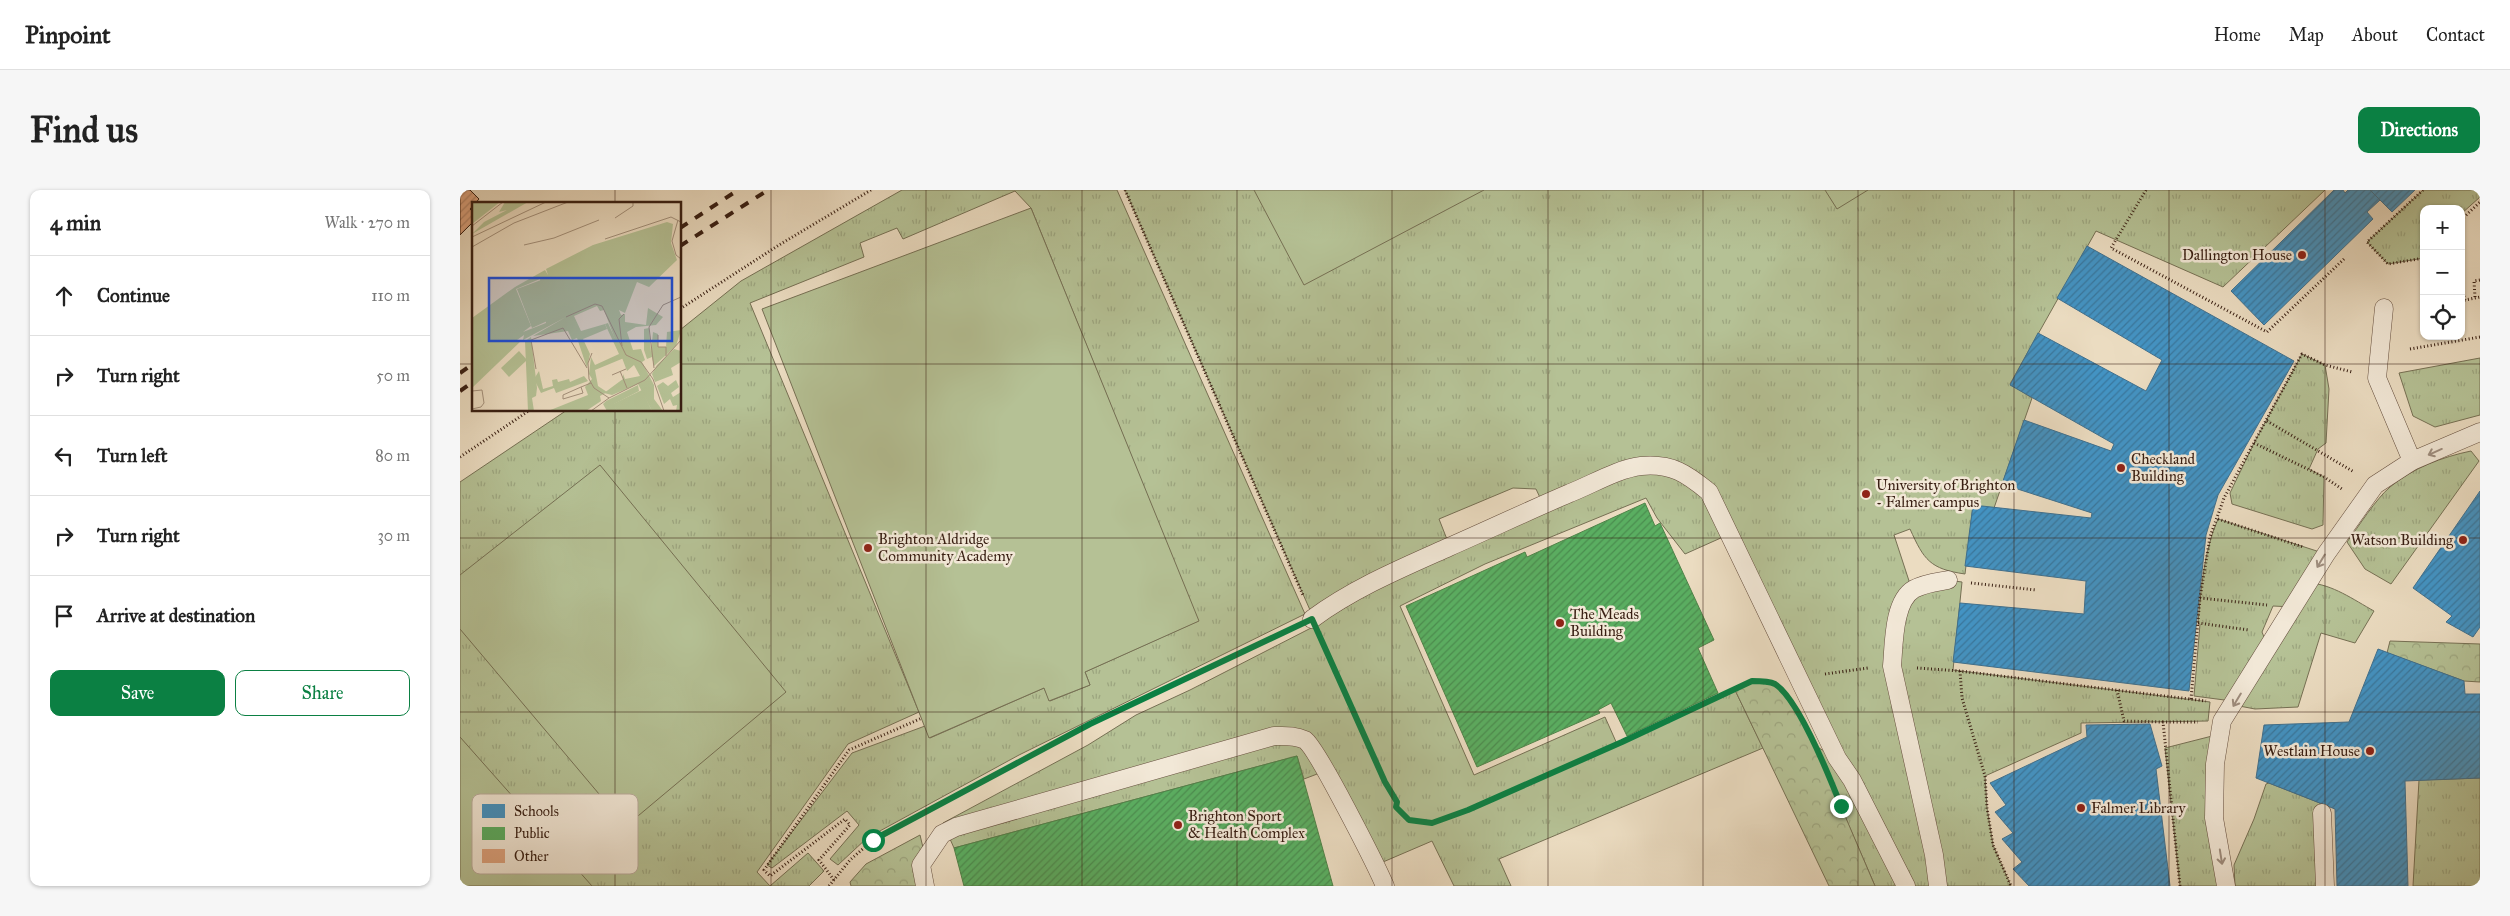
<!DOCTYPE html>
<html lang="en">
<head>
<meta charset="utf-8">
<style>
  body { margin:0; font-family:"IM FELL Great Primer",serif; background:#f6f6f6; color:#222 }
  .controls { position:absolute; right:15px; top:15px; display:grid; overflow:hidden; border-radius:10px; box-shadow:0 1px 4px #0004 }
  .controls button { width:45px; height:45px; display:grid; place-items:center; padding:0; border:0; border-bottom:1px solid #e0e0e0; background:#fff; color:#222; font:25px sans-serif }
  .stop { position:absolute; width:15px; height:15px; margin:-11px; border:4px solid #0b8043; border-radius:50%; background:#fff }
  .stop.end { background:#0b8043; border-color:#fff; box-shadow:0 1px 5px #0008 }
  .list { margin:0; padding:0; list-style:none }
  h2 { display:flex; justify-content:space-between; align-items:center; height:65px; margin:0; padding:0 20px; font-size:21px }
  h2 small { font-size:16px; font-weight:400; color:#767676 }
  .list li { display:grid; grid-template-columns:32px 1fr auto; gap:15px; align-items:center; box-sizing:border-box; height:80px; padding:0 20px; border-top:1px solid #e0e0e0 }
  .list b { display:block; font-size:19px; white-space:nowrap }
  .list em { font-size:16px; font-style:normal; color:#767676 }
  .actions { display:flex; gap:10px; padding:15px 20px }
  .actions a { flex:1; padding:11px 0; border:1px solid #0b8043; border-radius:10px; text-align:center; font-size:18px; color:#0b8043 }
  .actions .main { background:#0b8043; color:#fff }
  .icon { flex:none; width:28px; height:28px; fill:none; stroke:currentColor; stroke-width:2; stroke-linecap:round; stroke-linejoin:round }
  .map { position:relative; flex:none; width:2020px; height:696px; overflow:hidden; border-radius:10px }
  header { display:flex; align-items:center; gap:30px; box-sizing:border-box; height:70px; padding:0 25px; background:#fff; border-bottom:1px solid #e0e0e0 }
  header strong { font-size:24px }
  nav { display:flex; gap:28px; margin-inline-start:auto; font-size:18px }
  .intro { display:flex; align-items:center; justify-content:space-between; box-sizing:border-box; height:120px; padding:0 30px }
  h1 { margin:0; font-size:35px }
  .button { padding:12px 22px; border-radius:10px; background:#0b8043; color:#fff; font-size:18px; font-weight:700 }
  main { display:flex; gap:30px; padding:0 30px }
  aside { flex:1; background:#fff; border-radius:10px; box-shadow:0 1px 4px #0004 }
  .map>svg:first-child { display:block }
</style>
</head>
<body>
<header>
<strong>Pinpoint</strong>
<nav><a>Home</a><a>Map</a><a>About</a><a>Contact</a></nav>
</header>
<div class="intro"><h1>Find us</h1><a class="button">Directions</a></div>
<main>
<aside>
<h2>4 min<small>Walk · 270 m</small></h2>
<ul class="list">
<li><svg class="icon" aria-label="ahead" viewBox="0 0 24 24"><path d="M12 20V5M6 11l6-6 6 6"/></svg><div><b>Continue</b></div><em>110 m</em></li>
<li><svg class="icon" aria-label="right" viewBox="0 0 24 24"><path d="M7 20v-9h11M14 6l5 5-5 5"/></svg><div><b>Turn right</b></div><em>50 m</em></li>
<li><svg class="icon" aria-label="left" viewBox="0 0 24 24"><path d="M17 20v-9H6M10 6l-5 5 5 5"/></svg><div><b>Turn left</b></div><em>80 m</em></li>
<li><svg class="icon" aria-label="right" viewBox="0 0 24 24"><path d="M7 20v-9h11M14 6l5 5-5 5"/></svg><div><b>Turn right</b></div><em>30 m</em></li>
<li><svg class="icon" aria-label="arrive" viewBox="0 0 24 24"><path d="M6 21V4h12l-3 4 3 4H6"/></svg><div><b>Arrive at destination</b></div></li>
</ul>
<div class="actions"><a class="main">Save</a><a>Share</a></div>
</aside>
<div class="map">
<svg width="2020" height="696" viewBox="0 0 2020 696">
  <defs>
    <pattern id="grass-tufts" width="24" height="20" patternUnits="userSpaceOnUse" patternTransform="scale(1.25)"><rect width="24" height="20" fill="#b5c195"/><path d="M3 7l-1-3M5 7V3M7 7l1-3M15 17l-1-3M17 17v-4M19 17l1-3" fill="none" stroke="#9ca57f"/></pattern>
    <pattern id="forest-crowns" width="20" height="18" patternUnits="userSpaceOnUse" patternTransform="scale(1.25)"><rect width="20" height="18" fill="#b5c195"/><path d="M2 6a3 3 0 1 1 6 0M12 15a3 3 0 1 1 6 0" fill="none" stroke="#9ca57f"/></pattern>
    <pattern id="schools-hatch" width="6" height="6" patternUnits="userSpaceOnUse" patternTransform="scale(1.25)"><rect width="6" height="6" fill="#4393c3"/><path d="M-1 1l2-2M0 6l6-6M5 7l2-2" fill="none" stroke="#39779d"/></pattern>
    <pattern id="public-hatch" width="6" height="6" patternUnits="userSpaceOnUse" patternTransform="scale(1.25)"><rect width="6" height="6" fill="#5aae61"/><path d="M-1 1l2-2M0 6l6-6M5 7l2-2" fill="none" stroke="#4b8d4f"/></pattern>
    <pattern id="building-hatch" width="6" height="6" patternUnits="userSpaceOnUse" patternTransform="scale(1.25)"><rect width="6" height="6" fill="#dda37e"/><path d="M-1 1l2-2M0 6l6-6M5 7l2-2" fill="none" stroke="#b48466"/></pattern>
  </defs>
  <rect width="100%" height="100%" fill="#ebdcc1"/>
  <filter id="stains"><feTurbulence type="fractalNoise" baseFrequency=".004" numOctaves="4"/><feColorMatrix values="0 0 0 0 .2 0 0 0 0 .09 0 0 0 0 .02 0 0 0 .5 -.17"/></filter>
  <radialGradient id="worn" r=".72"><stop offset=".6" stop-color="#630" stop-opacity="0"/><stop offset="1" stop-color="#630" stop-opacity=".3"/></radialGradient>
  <g fill="url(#grass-tufts)" stroke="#767054">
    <path d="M442,0H657L845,424L559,565L407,648L378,675L370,669L399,635L387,621L312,678L307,675L392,563L465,536L470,548L584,498L590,511L630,495L625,482L738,431L571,18L555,1L443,49L437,38L400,53L404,67L290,113L459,522L388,554L297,682L310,696H0V292L107,220H220V140L281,91Z"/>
    <path d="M665,0H1865L1763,97L1636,41L1550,194L1572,208L1534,318L1513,316L1505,384C1470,379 1464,370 1450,339L1434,345L1452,400L1487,390L1502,392L1493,480L1750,512L1748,531L1621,533V543L1525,586L1527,618L1533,655L1551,696H1415L1354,555L1376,568L1249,302L1200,276L1083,314L1076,299L1053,298L979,329L990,357L852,429L850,420Z"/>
    <path d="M1963,0H2020V7L2001,24V19H1964V68L1928,74L1907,52Z"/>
    <path d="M1842,164L1865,175L1869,199L1866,253L1858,259L1849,279L1864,287L1863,335L1852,339L1772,314L1770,303L1794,253Z"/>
    <path d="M2020,168V225L1975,237L1953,226L1939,183Z"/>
    <path d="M2011,261L2019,271L1931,394L1905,379L1887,352C1899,336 1915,310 1930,297C1953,278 1982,267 2011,261Z"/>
    <path d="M1206,281L1245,306L1263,347L1225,364L1197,328L1186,308L1025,374L940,416L1014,585L1145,527L1157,554L1275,500L1303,558L1039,669L1051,696H994L972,651L916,675L865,581L844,589L837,566L494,658L483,633L628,555L676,525L730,500L851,438L933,389L1170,283Z"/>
    <path d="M1758,329L1866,364L1849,393C1872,394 1894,410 1914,421L1895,453L1861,443L1838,517L1795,519L1774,515L1833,417L1813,416L1802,442L1806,452L1772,511L1734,506L1740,434L1738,433C1741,398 1744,361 1758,329Z"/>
    <path d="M1760,544L1755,574L1766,696H1720L1705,558Z"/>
    <path d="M2020,588V696H1953L1959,590Z"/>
    <path d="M1809,593L1860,613L1865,696H1775L1774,675L1794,629L1806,594Z"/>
    <path d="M348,663L364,681L349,696H310Z"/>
  </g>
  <g fill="url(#forest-crowns)" stroke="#767054">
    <path d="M1930,451L2020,454V492L2004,491L1927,463Z"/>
    <path d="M1292,491C1322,490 1329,509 1344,530L1415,696H1369L1275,500Z"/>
    <path d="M460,645L465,666V696H391L390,692L406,674Z"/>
  </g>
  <g fill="#b5c195" stroke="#767054">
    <path d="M794,0H1024L844,95Z"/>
    <path d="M1365,0H1408L1377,19Z"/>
    <path d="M571,18L739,431L625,482L630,495L589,511L584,498L469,548L302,119Z"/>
    <path d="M140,275L326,502L166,636L0,439V385Z"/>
    <path d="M0,547L132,696H0Z"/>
  </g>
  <g fill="url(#schools-hatch)" stroke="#40708e">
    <path d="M1874,0H1883L1885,3L1888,0H1910L1920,10L1907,22L1913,29L1804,135L1771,101Z"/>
    <path d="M1910,0H1955L1932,22Z"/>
    <path d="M1627,56L1834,171L1758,305L1746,345L1729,501L1493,472L1500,413L1624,424L1626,391L1505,376L1513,315L1631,328L1632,323L1542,294L1564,230L1651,261L1654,254L1550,195L1578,143L1686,201L1702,170L1597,108Z"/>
    <path d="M2020,301V437L2013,447L1986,432L1992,426L1953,398Z"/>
    <path d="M1918,459L2004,491L2005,504H2020V588L1945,591L1948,696H1877L1875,619L1796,588L1804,535L1889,532Z"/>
    <path d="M1690,534L1702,576L1696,579L1710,696H1569L1553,679L1562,672L1542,649L1553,643L1535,622L1546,615L1530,593L1627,547L1626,535Z"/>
  </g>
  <g fill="url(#public-hatch)" stroke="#508349">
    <path d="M1185,313L1195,336L1200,333L1254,450L1238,458L1258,503L1167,546L1151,513L1138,520L1140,523L1017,577L946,416L1065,362L1067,367Z"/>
    <path d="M837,566L873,696H504L494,658Z"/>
  </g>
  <path fill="url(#building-hatch)" stroke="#381e12" d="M0,0H10L19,9L10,19L14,23V31L0,45Z"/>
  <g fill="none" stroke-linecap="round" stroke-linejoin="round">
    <defs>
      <g id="lane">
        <path d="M1924,118L1917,188L1952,271"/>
        <path d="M852,429C894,398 942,378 989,357C1030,339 1070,320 1110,303C1133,294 1157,279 1181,276C1212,273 1227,284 1249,302L1377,568L1392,590L1446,696"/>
        <path d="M1862,623L1865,696"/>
        <path d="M465,696L461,675L482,644L496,637L814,546C825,546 835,545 845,550C857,558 916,675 925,696"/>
        <path d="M1478,696L1474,665L1432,476C1434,455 1433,411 1454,399C1465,393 1477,392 1488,390"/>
        <path d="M1766,696L1754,628L1755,574L1762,531L1866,364L1915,295L1952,271L2020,242"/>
      </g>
    </defs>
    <use href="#lane" stroke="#654e3e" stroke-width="19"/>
    <g stroke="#381e12" stroke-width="3" stroke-dasharray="1 2.5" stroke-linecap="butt">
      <path d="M665,0L843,405"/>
      <path d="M1686,0L1651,58L1807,142L1884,69"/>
      <path d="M1963,0L1907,52L1928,74L1964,68"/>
      <path d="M2001,30L2020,12"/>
      <path d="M2001,96L2005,110L2020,107"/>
      <path d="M2015,107L2014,91L2020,90"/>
      <path d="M220,119L319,55L411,0"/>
      <path d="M1950,159L2020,147"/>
      <path d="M1807,231L1894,282"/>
      <path d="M1794,253L1864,287L1882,299"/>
      <path d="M0,267L70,220"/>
      <path d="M1758,329L1843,357"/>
      <path d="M1511,393L1576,400"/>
      <path d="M1740,408L1807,415"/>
      <path d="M1738,433L1789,440"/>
      <path d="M861,450L925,593L937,612L936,617L949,631L972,633L1008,620L1162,552L1292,491L1314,494"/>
      <path d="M1457,478L1500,481L1746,511"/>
      <path d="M1500,481L1502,508L1525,586L1527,618L1533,655L1551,696"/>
      <path d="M1365,484L1408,478"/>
      <path d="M1657,500L1664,531L1703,532"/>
      <path d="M1731,509L1740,408L1750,347L1764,308L1842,164L1865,175L1892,182"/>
      <path d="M374,690L359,670L390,635L385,629L310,686L304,680L389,560L462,528"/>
      <path d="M369,696L390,670L413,650L630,534L831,439"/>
      <path d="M1720,696L1703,532H1738"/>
    </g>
    <use href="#lane" stroke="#f2e8d7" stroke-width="18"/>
    <g stroke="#381e12" stroke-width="4" stroke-dasharray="9 9" stroke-linecap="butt">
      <path d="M220,38L278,0"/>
      <path d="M220,56L308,0"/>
      <path d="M0,183L14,173"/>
      <path d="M0,201L14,191"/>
    </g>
  </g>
  <defs><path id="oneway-shaft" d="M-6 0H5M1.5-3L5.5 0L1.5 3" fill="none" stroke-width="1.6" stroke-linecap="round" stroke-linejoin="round" transform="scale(1.25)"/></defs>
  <g stroke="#9e8d7e">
    <use href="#oneway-shaft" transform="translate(1975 262) rotate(156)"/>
    <use href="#oneway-shaft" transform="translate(1861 371) rotate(121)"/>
    <use href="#oneway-shaft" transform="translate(1777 510) rotate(121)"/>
    <use href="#oneway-shaft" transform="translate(1761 667) rotate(81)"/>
  </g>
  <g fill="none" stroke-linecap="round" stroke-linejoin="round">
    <path stroke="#0b8043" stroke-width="6" d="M413,650L630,534L852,429L925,592L937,612L936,617L949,630L972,633L1008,620L1162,552L1292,491C1300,491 1309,491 1315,494C1339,509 1370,588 1381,616"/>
  </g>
  <path fill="none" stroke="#381e12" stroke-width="1" stroke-opacity="0.55" d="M155,0V14M311,0V696M466,0V696M622,0V696M777,0V696M932,0V696M1088,0V696M1243,0V696M1398,0V696M1554,0V696M1709,0V696M1865,0V696M0,174H14M220,174H2020M155,220V696M0,348H2020M0,522H2020"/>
  <g fill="#8f2418" stroke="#f2e8d7" stroke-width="2">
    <circle cx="1842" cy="65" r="5"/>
    <circle cx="1661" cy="278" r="5"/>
    <circle cx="1406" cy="304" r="5"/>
    <circle cx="2003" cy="350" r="5"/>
    <circle cx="408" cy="358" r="5"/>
    <circle cx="1100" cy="433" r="5"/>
    <circle cx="1910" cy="561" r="5"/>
    <circle cx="1621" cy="618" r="5"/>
    <circle cx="718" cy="635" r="5"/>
  </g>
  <g text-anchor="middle" stroke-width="5" stroke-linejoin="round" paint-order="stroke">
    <g font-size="15" fill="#381e12" stroke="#f2e8d7" text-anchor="start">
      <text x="1832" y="70" text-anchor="end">Dallington House</text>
      <text x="1671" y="274">Checkland<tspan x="1671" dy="17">Building</tspan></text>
      <text x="1416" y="300">University of Brighton<tspan x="1416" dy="17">- Falmer campus</tspan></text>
      <text x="418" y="354">Brighton Aldridge<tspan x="418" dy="17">Community Academy</tspan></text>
      <text x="1993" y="355" text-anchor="end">Watson Building</text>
      <text x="1110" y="429">The Meads<tspan x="1110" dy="17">Building</tspan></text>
      <text x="1900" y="566" text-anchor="end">Westlain House</text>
      <text x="1631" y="623">Falmer Library</text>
      <text x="728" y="631">Brighton Sport<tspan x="728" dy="17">&amp; Health Complex</tspan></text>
    </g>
  </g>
  <g transform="translate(12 12)">
    <rect width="209" height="209" fill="#ebdcc1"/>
    <path d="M195,20L201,22L199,41L205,58L177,85L165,80L153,111L147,108L149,113L153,112V120L174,123L176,106L191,115L184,123L164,125L155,130L161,148L169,147L173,158L170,160L182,183V197L191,209H180L166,182L140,193L132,191L151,177V172L153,177L168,174L162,163L155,169L132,108L128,109L125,104L102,114L109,129L133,122L135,127L111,137L118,152L115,166L105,136L100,138L96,129L61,134L94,115L51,138L52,133L45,138H50L0,186V116L43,85L73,68L76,73L74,67L121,43ZM68,77L74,121L51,130L59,124L44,87ZM177,126L179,150L181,130L186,132V145H194L195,130L209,128L204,144L182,164L180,155L175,157L172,148V127ZM67,169L71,187L81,184L80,178L85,177L86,180L97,177L98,180L112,174L116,179L84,191L82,186L69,191L62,177ZM204,178L207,185L199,191L201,195L209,190V209H204L205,203L201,204L198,197L192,202L185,184L191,180L196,184ZM166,183L167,189L142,202L145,209H135L131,202L134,199Z" fill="#b5c195" fill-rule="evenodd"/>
    <path d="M0,0H28L0,22ZM33,0H56L0,32L12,20L35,8L27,10ZM136,121L152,156L123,168L126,184L135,190L128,194L129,199L114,209H76L116,193L113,185L120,177L117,172L119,155L123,163L147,152L133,122ZM59,135L65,186L64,194L60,196L62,209H56L53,139ZM202,147L209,149V160L199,166L201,173L183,180L180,172L185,163Z" fill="#b5c195"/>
    <path d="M170,33L183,53L142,78L129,58ZM117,48L128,67L94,85L83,66ZM69,78L84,115L60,126L45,87ZM30,101L47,122L32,134L15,113ZM7,114L32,143L18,155L0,135V119ZM0,141L14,157L1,169H0ZM47,149L55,158L37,175L29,166ZM170,188L180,209H145L141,202Z" fill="#b5c195"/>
    <path fill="none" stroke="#a3907b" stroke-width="1" d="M143,16L161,4V0M206,18L200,39L204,53L209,57M0,24L31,0M0,35L74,0M133,37L199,15L209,20M52,43L82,36L127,18M0,45L42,21L96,0M94,115L123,102L130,104L154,153L169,160L181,177L192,209M186,133V145H194V154M150,144L147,117L152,112M120,151L116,161L117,177L122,186L137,196L173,178L209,138M182,166L177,125L191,103L209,95M64,167L59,138L91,126L115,166M148,169L155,186M140,173L154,167M109,185L111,191L91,197V193L109,185L119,181M0,189L10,188L12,201L9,205L0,207M119,209L137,196"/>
    <path fill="#1d4ed8" fill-opacity="0.15" stroke="#1d4ed8" stroke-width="2.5" d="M17,76H200V139H17Z"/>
    <rect width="209" height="209" fill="none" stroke="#381e12" stroke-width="2.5"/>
  </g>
  <rect x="12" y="604" width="166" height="80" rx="8" fill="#f2e8d7" stroke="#baab9c" stroke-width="1"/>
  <rect x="22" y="614" width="23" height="14" fill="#4393c3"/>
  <rect x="22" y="637" width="23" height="13" fill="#5aae61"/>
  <rect x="22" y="659" width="23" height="14" fill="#dda37e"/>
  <g font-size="14" fill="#381e12">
    <text x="54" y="626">Schools</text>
    <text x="54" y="648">Public</text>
    <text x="54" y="671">Other</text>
  </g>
  <rect width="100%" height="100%" filter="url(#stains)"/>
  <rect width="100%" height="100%" fill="url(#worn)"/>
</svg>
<div class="controls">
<button>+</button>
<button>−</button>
<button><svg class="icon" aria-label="locate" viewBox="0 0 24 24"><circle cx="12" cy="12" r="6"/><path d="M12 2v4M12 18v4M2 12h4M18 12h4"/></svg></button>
</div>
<div class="stop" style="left:413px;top:650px"></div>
<div class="stop end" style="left:1381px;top:616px"></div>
</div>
</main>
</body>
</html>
